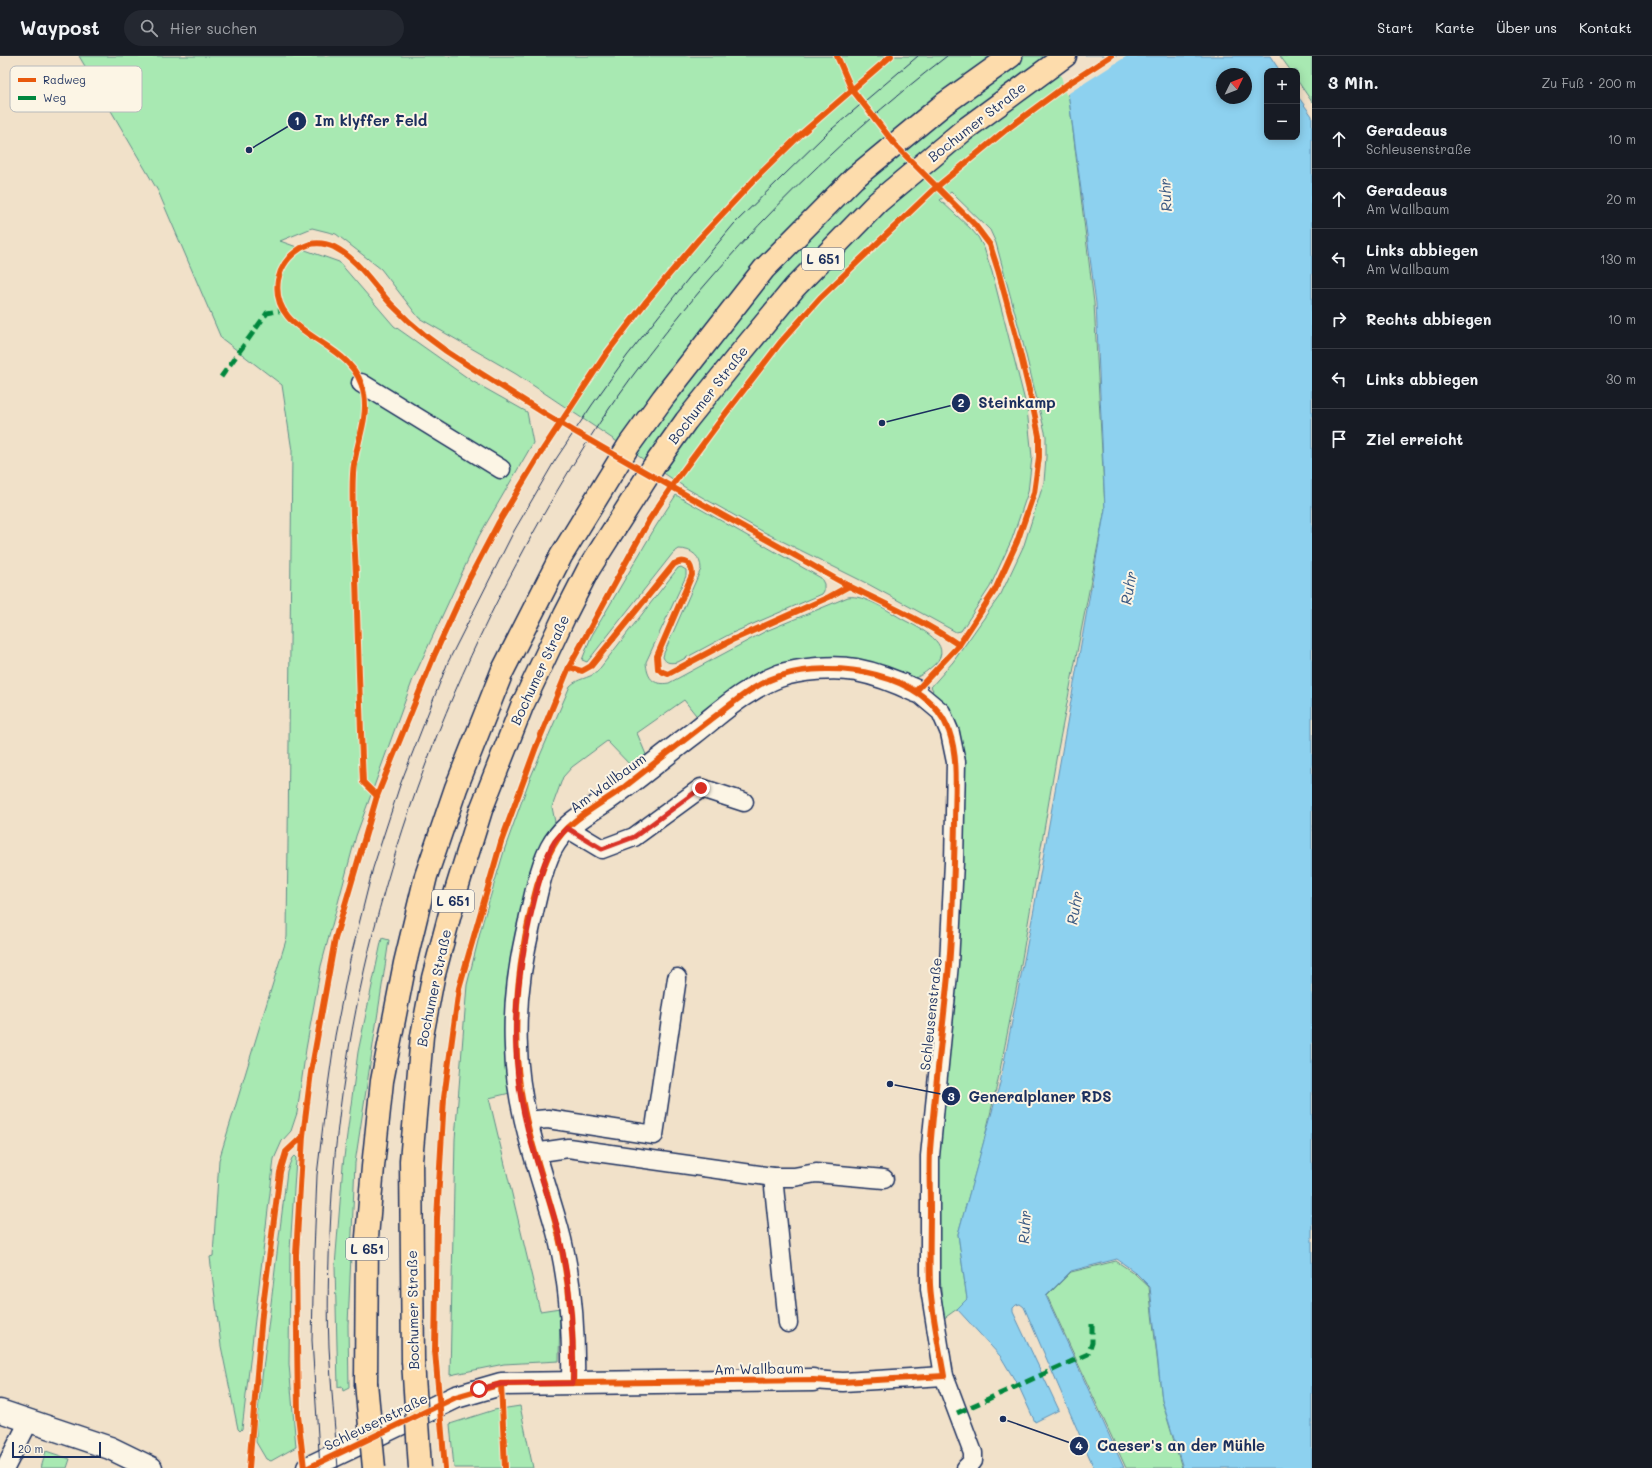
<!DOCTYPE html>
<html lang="de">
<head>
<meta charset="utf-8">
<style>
  body { margin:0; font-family:Mali,sans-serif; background:#242831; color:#f1f3f6 }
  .controls { position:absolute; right:12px; top:12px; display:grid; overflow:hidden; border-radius:8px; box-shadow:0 2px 10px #0003 }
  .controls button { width:36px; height:36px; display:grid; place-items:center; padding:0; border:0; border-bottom:1px solid #363941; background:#171b24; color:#f1f3f6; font:20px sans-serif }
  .compass { position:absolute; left:1216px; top:12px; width:36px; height:36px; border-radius:50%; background:#171b24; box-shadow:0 2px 10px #0003; rotate:47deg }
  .scale { position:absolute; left:12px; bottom:10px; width:89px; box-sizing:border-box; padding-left:4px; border:2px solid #1b2f5e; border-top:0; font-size:11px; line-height:14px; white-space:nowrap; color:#1b2f5e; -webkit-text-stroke:3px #fcf5e5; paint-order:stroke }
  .stop { position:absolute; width:12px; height:12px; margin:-9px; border:3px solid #d93025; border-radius:50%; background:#fff }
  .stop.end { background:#d93025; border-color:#fff; box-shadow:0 1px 4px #0008 }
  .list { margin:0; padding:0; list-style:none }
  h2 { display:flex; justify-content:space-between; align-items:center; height:52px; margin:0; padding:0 16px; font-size:17px }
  h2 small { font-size:13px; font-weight:400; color:#9ea1a6 }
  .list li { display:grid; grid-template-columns:26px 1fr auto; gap:12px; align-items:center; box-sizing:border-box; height:60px; padding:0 16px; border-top:1px solid #363941 }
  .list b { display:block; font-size:15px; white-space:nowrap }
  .list p { margin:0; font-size:13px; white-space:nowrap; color:#9ea1a6 }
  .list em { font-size:13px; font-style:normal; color:#9ea1a6 }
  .icon { flex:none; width:22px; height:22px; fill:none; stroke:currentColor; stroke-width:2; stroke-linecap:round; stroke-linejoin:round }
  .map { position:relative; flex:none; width:1312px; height:1412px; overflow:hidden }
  header { display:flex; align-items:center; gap:24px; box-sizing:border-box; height:56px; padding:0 20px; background:#171b24; border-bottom:1px solid #363941 }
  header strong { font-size:19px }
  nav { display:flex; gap:22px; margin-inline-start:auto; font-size:14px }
  .search { width:280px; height:36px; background:#242831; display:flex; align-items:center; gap:10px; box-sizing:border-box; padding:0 14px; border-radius:22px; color:#9ea1a6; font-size:15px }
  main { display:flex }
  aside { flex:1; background:#171b24 }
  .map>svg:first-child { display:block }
</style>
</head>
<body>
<header>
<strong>Waypost</strong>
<div class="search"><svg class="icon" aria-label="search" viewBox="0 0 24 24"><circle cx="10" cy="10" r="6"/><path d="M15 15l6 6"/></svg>Hier suchen</div>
<nav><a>Start</a><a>Karte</a><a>Über uns</a><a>Kontakt</a></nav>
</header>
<main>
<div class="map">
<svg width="1312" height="1412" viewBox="0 0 1312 1412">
  <rect width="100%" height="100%" fill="#f1e1c9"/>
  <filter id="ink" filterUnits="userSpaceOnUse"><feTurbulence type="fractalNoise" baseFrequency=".025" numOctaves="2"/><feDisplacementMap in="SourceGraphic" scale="8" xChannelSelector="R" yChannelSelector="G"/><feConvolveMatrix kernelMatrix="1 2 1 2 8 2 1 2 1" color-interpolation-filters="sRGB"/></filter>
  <g filter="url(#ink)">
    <g fill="#a8e9b2" stroke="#628c88">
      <path d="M79,0H1058L1069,43L1094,247L1105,453L1057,698L1020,914L997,1029L983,1089L958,1178L967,1243L957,1253L943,1263L932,1098L960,874L963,701L931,637L933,634L931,631L953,606L1001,538L1024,489L1044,426L1046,401V380L1022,283L996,187L990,174L951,136L940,144L971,173L978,181L984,192L992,216L1027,353L1032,401L1028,436L1012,483L990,531L961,575L956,576L868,528L762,475L686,432L516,318L419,262L381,213L336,178L312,172L280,185L339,206L394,270L472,325L527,356L533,387L479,480L413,623L356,780L321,910L306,993L297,1057L291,1075L282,1085L274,1103L242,1373L240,1375L238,1373L221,1290L210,1201L213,1200L219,1104L287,881L292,395L282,329L221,282L158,135Z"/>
      <path d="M1280,0H1312V46L1297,24V15H1291Z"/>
      <path d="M676,439L821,522L824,528V535L822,538L730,578L678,606C671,607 666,608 663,601L664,597L701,513C701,501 692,493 679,493L673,497L587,606L582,604L591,581L656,470Z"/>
      <path d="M681,511L686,514V520L646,606C647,621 652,630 669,627L766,575L848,541C864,538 890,556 904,564C919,572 955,588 935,608C928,614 923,619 915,622L884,610L858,604L812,602L780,610L699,663L684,644L637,677L647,701L632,711L607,685L572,711L563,721L552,751L555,766L544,781L532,817L510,1037L489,1042L540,1255L560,1252L559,1305L504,1308L450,1319L455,1083L467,929L483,865L505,792L529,725L570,630C578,622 588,623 597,616L678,512Z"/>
      <path d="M382,882L389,884L355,1107L348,1269L349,1332L343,1335L342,1330L338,1331L335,1210L343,1109L358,996Z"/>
      <path d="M294,1100L296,1102L290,1194L289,1308L296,1391L271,1405L266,1403L256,1386V1371L284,1140L287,1115L292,1102Z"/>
      <path d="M1116,1205L1134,1217L1149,1231L1162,1345L1182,1412H1126L1047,1240L1071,1216Z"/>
      <path d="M520,1350L533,1412H454L450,1368L494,1354Z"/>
      <path d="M46,1395L70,1403L67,1412H41Z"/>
    </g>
    <path fill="#8dd1ef" stroke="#5f90b5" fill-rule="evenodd" d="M1058,0H1270L1280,15H1267V81H1297V39L1312,60V1412H1183L1162,1344L1150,1231L1135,1216L1117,1203L1071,1215L1046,1240L1124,1412H1094L1024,1251L1020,1248L1016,1249L1013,1252V1256L1059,1354L1035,1366L1020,1333L1001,1301L957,1253L967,1243L958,1178L1000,1027L1034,853L1105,453L1096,247L1069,43ZM1222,18H1246V42H1222Z"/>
    <path fill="#f1e1c9" d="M1056,0H1127L1066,39Z"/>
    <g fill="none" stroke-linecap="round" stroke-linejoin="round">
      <defs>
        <g id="service">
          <path d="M361,327L501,413"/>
          <path d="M916,635L941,656L950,677L956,706L954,806L949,908L930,1100V1233L944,1320L973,1397V1405L966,1412"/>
          <path d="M567,772L602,793L634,781L701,732L744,746"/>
          <path d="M526,1065L548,1063L654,1079L677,922"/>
          <path d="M534,1097L568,1092L773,1121L788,1267"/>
          <path d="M773,1121H794L816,1117L884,1123"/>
          <path d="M813,1324L843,1326L944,1320"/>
          <path d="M5,1412L29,1365"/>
        </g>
        <g id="minor">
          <path d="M573,1327C574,1275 571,1222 557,1172C540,1112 517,1054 516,991C514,949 520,906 530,865C535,842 542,805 555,786C569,765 593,754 612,740C640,720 666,698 694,677C711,664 729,647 748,636C757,630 769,624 779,620C799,613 835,610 856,614C877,618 897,626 916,635"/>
          <path d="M0,1355L110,1392L151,1412"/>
          <path d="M308,1412L456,1341L501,1328L813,1324"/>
        </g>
        <g id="primary">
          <path d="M413,1305L411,1105L422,980L433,922L456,835L481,754L522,650L565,559L588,514L654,410L686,365L739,299L795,231L878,146L964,74L1065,0"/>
          <path d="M366,1327L367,1181L373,1111L382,1025L405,907L426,820L456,732L502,616L561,500L629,389L663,342L764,213L854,122L944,48L1011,0"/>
        </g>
      </defs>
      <use href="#service" stroke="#1b2f5e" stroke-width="21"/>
      <use href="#minor" stroke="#1b2f5e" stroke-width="25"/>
      <use href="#primary" stroke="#1b2f5e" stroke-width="25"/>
      <use href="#service" stroke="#fcf5e5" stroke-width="18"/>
      <use href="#minor" stroke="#fcf5e5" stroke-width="22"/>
      <use href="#primary" stroke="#fddcac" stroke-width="22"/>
      <g stroke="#1b2f5e" stroke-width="1">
        <path d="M320,1412L312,1284L314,1196L317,1119L326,1044L335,980L350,904L373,812L400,729L448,606L514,475L554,406L592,349L627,300L688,223L734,168L826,78L918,0"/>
        <path d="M338,1412C335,1372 331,1331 329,1291C327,1240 329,1189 332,1138C346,918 413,701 517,507C551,443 588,380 631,322C721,200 828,91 947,0"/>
      </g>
      <defs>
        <g id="primary-bridge">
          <path d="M413,1305L420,1412"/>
          <path d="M366,1327L374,1412"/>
        </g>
      </defs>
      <use href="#primary-bridge" stroke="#1b2f5e" stroke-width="25" stroke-linecap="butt"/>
      <use href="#primary-bridge" stroke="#fddcac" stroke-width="22"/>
      <g stroke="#00873e" stroke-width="5" stroke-dasharray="10 5" stroke-linecap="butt">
        <path d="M221,321L267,257L283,254"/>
        <path d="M957,1357L1088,1298L1092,1287V1268"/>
      </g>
      <defs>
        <g id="cycleway">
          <path d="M837,0L851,32L897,91L975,169L990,189L998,214L1017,284L1033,351L1039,380V401L1034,437L1017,486L995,534L959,589L916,635"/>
          <path d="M569,611L582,615L591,610L674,508C685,502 692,507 692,519L657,600L658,613L663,616L668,618L732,584L829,541L849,530"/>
          <path d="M377,740L363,726C360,658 358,589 356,521C355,487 351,452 353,418C354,391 369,365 364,338C355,281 269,283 278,224C281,210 288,200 301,192C311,186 323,186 334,191C358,203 373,229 391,248C414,272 438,291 466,308C493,325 520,342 547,359C631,410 718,456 803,504C819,513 835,523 851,531C888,549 925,566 959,589"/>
          <path d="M501,1328L505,1412"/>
          <path d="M249,1412L262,1258L280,1116L286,1096L303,1080"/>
          <path d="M304,1412L298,1359L296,1199L303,1080L311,1016L335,883L377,740L434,600L469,523L499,466L540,398L606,298L645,247L699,183L756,122L800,79L891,0"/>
          <path d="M308,1412L456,1341L501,1328L813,1324L843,1326L944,1320C939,1290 932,1259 930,1229C929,1204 930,1178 930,1153C930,1133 929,1113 930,1094C935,1032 943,971 949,910C953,862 954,814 955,767C955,737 959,703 949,675C928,616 832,603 780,620C753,628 731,649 709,665C680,687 651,710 623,732C605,745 584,756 568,771C552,786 544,809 537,830C519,893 511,966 520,1030C527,1081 546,1127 558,1177C570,1226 574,1276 573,1327"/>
          <path d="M445,1412L435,1295L437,1162L444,1042L459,932L501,786L536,691L569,611L649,464L674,427L726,357L780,287L820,242L933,134L1007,73L1068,28L1111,0"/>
        </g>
      </defs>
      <use href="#cycleway" stroke="#fcf5e5" stroke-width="8"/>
      <use href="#cycleway" stroke="#e8590c" stroke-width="6"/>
    </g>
  </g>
  <g fill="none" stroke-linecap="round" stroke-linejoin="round" filter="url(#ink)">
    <path stroke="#d93025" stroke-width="5" d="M479,1333L501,1328L573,1327C574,1276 570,1224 558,1174C551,1149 542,1124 535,1099C524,1065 517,1027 516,992C514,950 521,904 530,863C535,842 543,803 555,785C559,781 563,776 567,772L602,793L634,781L701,732"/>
  </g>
  <g text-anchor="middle" stroke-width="4" stroke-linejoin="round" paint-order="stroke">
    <g fill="#fcf5e5" stroke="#5e6a86" stroke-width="1">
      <rect x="802" y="192" width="42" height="22" rx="3"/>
      <rect x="432" y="834" width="42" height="22" rx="3"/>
      <rect x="346" y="1182" width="42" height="22" rx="3"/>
    </g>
    <g font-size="13" font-weight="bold" fill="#1b2f5e">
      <text x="823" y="208">L 651</text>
      <text x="453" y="850">L 651</text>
      <text x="367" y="1198">L 651</text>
    </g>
    <g font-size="14" fill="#1b2f5e" stroke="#fcf5e5">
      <text transform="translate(977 66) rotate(-38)" y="5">Bochumer Straße</text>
      <text transform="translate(708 339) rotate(-52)" y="5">Bochumer Straße</text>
      <text transform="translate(540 614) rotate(-65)" y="5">Bochumer Straße</text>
      <text transform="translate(608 727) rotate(-36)" y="5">Am Wallbaum</text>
      <text transform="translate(434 932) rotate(-78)" y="5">Bochumer Straße</text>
      <text transform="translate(931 958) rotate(-84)" y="5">Schleusenstraße</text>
      <text transform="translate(413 1254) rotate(-91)" y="5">Bochumer Straße</text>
      <text transform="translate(759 1313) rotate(-1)" y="5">Am Wallbaum</text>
      <text transform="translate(376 1366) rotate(-26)" y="5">Schleusenstraße</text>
    </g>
    <g font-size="15" font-style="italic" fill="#385882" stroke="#fcf5e5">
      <text transform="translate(1166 139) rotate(-93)" y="5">Ruhr</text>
      <text transform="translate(1129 532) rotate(-80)" y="5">Ruhr</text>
      <text transform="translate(1075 852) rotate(-80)" y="5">Ruhr</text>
      <text transform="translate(1025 1171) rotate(-87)" y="5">Ruhr</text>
    </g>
  </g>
  <rect x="10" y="10" width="132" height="46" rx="6" fill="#fcf5e5" stroke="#b8babc" stroke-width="1"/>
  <rect x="18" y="22" width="18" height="4" fill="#e8590c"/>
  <rect x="18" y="40" width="18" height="4" fill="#00873e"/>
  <g font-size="11" fill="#1b2f5e">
    <text x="43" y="28">Radweg</text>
    <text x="43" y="46">Weg</text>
  </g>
  <path fill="none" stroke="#1b2f5e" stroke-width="1.5" d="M249 94L297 65M882 367L961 347M890 1028L951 1040M1003 1363L1079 1390"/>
  <g fill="#1b2f5e" stroke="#fcf5e5" stroke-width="1.5">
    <circle cx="249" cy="94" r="4"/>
    <circle cx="882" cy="367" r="4"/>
    <circle cx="890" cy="1028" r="4"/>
    <circle cx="1003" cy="1363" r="4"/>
    <circle cx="297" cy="65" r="10"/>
    <circle cx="961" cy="347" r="10"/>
    <circle cx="951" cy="1040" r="10"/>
    <circle cx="1079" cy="1390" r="10"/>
  </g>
  <g font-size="12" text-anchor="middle" font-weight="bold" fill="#fff">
    <text x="297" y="69">1</text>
    <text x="961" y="351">2</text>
    <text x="951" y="1045">3</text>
    <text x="1079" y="1394">4</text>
  </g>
  <g font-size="15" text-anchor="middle" font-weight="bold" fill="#1b2f5e" stroke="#fcf5e5" stroke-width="4" stroke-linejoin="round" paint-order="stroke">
    <text x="371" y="70">Im klyffer Feld</text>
    <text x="1017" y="352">Steinkamp</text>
    <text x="1040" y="1046">Generalplaner RDS</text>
    <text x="1181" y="1395">Caeser's an der Mühle</text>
  </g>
</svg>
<div class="controls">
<button>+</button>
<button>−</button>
</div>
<svg class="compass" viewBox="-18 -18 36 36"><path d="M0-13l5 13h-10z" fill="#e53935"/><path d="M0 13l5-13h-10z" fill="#9ea1a6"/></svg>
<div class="scale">20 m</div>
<div class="stop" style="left:479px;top:1333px"></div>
<div class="stop end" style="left:701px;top:732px"></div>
</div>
<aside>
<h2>3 Min.<small>Zu Fuß · 200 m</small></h2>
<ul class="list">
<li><svg class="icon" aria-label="ahead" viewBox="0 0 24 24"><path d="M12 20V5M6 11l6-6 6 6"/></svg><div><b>Geradeaus</b><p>Schleusenstraße</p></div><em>10 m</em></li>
<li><svg class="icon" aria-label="ahead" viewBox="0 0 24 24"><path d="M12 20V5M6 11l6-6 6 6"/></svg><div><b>Geradeaus</b><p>Am Wallbaum</p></div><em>20 m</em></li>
<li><svg class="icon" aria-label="left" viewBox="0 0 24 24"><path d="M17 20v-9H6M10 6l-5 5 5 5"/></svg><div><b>Links abbiegen</b><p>Am Wallbaum</p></div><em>130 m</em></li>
<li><svg class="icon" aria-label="right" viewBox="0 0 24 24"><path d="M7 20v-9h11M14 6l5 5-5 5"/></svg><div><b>Rechts abbiegen</b></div><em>10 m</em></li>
<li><svg class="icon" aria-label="left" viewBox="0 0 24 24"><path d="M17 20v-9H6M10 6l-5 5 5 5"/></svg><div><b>Links abbiegen</b></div><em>30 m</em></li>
<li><svg class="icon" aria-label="arrive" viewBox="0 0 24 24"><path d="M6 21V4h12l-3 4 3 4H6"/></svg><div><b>Ziel erreicht</b></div></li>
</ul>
</aside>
</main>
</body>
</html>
